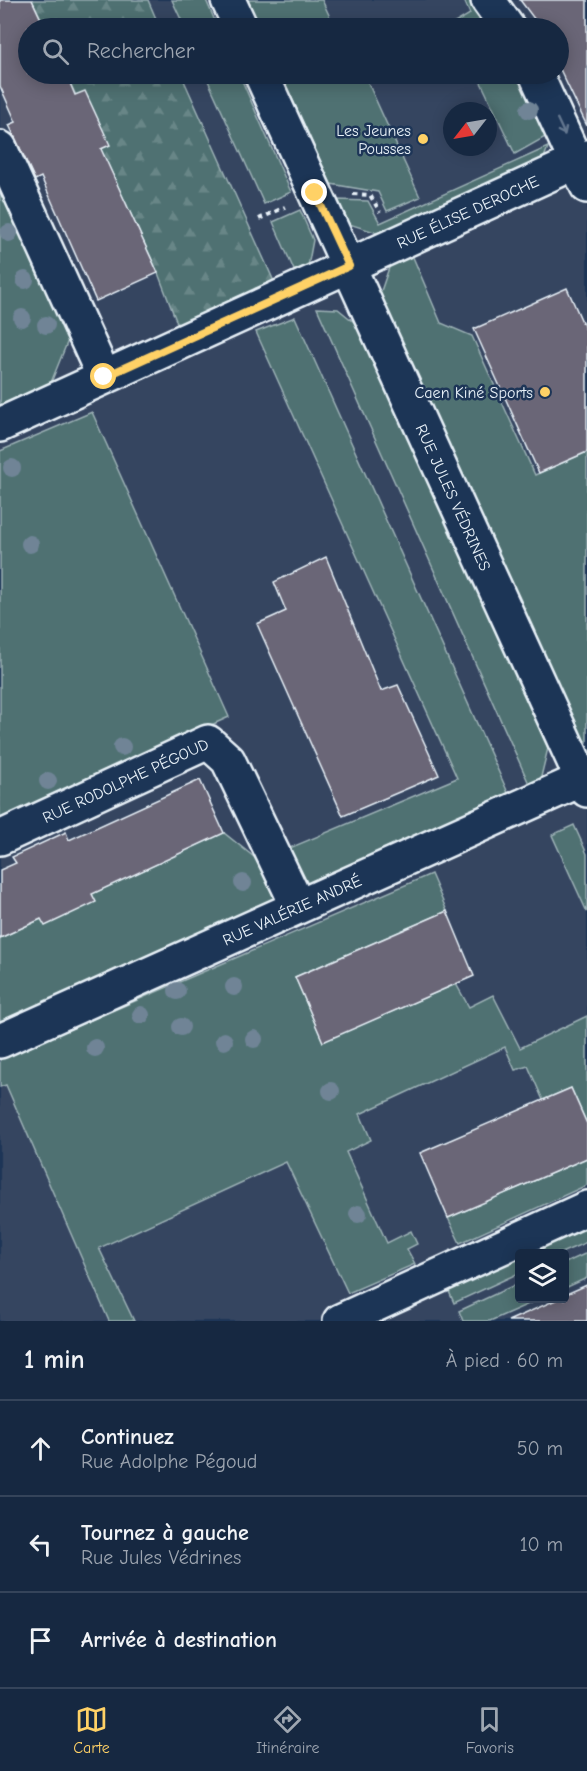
<!DOCTYPE html>
<html lang="fr">
<head>
<meta charset="utf-8">
<style>
  body { margin:0; font-family:"Comic Neue",sans-serif; background:#23344c; color:#f1f3f6 }
  .controls { position:absolute; right:18px; bottom:18px; display:grid; overflow:hidden; border-radius:6px; box-shadow:0 3px 15px #0003 }
  .controls button { width:54px; height:54px; display:grid; place-items:center; padding:0; border:0; border-bottom:2px solid #35445a; background:#162841; color:#f1f3f6; font:30px sans-serif }
  .compass { position:absolute; left:443px; top:102px; width:54px; height:54px; border-radius:50%; background:#162841; box-shadow:0 3px 15px #0003; rotate:239deg }
  .stop { position:absolute; width:18px; height:18px; margin:-14px; border:4px solid #ffd166; border-radius:50%; background:#fff }
  .stop.end { background:#ffd166; border-color:#fff; box-shadow:0 2px 6px #0008 }
  .list { margin:0; padding:0; list-style:none }
  h2 { display:flex; justify-content:space-between; align-items:center; height:78px; margin:0; padding:0 24px; font-size:26px }
  h2 small { font-size:20px; font-weight:400; color:#9ea6b1 }
  .list li { display:grid; grid-template-columns:39px 1fr auto; gap:18px; align-items:center; box-sizing:border-box; height:96px; padding:0 24px; border-top:2px solid #35445a }
  .list b { display:block; font-size:22px; white-space:nowrap }
  .list p { margin:0; font-size:20px; white-space:nowrap; color:#9ea6b1 }
  .list em { font-size:20px; font-style:normal; color:#9ea6b1 }
  .icon { flex:none; width:33px; height:33px; fill:none; stroke:currentColor; stroke-width:2; stroke-linecap:round; stroke-linejoin:round }
  .map { position:relative; flex:none; width:587px; height:1321px; overflow:hidden }
  .search { position:absolute; background:#162841; box-shadow:0 3px 15px #0003; left:18px; right:18px; top:18px; height:66px; display:flex; align-items:center; gap:15px; box-sizing:border-box; padding:0 21px; border-radius:33px; color:#9ea6b1; font-size:22px }
  .sheet { height:366px; background:#162841 }
  nav { display:flex; justify-content:space-around; align-items:center; box-sizing:border-box; height:84px; border-top:2px solid #35445a; background:#162841; font-size:16px; color:#9ea6b1 }
  nav a { display:grid; justify-items:center; gap:3px }
  nav .on { color:#ffd166 }
  .map>svg:first-child { display:block }
</style>
</head>
<body>
<div class="map">
<svg width="587" height="1321" viewBox="0 0 587 1321">
  <defs>
    <pattern id="forest-firs" width="22" height="20" patternUnits="userSpaceOnUse" patternTransform="scale(1.5)"><rect width="22" height="20" fill="#4f7172"/><path d="M5 1l3.5 6h-7zM16 11l3.5 6h-7z" fill="#688687"/></pattern>
  </defs>
  <rect width="100%" height="100%" fill="#1d3557"/>
  <filter id="ink" filterUnits="userSpaceOnUse"><feTurbulence type="fractalNoise" baseFrequency=".0167" numOctaves="2"/><feDisplacementMap in="SourceGraphic" scale="12" xChannelSelector="R" yChannelSelector="G"/><feConvolveMatrix kernelMatrix="1 2 1 2 8 2 1 2 1" color-interpolation-filters="sRGB"/></filter>
  <g filter="url(#ink)">
    <path fill="#344461" fill-rule="evenodd" d="M0,0H587V1321H0ZM28,28H558V74H28ZM452,111H488V147H452ZM520,1254H564V1298H520Z"/>
    <g fill="#4f7172" stroke="#9cb1b5" stroke-width="1.5">
      <path d="M172,0H206L218,28H185Z"/>
      <path d="M247,0H322L335,28H260Z"/>
      <path d="M464,0H474L493,28H455L453,24L470,14Z"/>
      <path d="M205,74H239L291,192L264,204Z"/>
      <path d="M281,74H364L420,197L387,211L378,192L331,184Z"/>
      <path d="M477,74H522L547,136L515,154Z"/>
      <path d="M548,147L541,166L384,235L349,224L338,200L368,201L380,223Z"/>
      <path d="M0,179L71,333L50,385L0,407Z"/>
      <path d="M300,210L313,240L307,272L297,277L273,222Z"/>
      <path d="M410,250L441,323L472,336L535,475L587,452V742L583,740L380,294L393,256Z"/>
      <path d="M317,308L338,309L359,326L548,748L540,781L530,786Z"/>
      <path d="M295,317L509,795L0,1024V938L41,919L95,902L92,894L224,833L259,861L457,778L256,332Z"/>
      <path d="M92,412L229,717L0,819V451Z"/>
      <path d="M574,825L587,854V912L552,835Z"/>
      <path d="M431,874L447,911L295,977L323,1041L456,984L469,1007L493,995L520,1048L587,1016V1124L571,1088L543,1100L528,1066L515,1070L505,1047L360,1114L371,1140L346,1152L387,1243L411,1231L417,1244L407,1249L415,1264L348,1293L286,1162L99,1248L134,1321H109L6,1085L0,1087V1059Z"/>
      <path d="M587,1158V1185L460,1243L448,1218Z"/>
      <path d="M587,1225V1242L561,1253L526,1254Z"/>
      <path d="M587,1253V1278L565,1288V1263Z"/>
      <path d="M519,1256V1273L454,1303L448,1289Z"/>
      <path d="M519,1283L520,1298L540,1299L490,1321H463L459,1311Z"/>
    </g>
    <g fill="url(#forest-firs)" stroke="#9cb1b5" stroke-width="1.5">
      <path d="M32,0H148L160,28H46Z"/>
      <path d="M66,74H181L276,286L180,331L158,273Z"/>
    </g>
    <g fill="#6b6677" stroke="#e8f1f8" stroke-width="1.5">
      <path d="M0,0H32L45,28H28V74H66L75,95L85,91L110,145L101,149L158,273L96,301L41,177L35,180L9,125L16,122L0,86Z"/>
      <path d="M520,0H587V126L558,65V28H541Z"/>
      <path d="M567,288L587,333V452L539,473L474,329Z"/>
      <path d="M326,557L381,691L398,685L439,775L343,816L257,624L286,611L274,582Z"/>
      <path d="M200,780L224,833L92,894L96,902L45,926L41,919L0,938V870L16,863L12,857L66,832L69,840Z"/>
      <path d="M447,911L474,976L323,1042L295,977Z"/>
      <path d="M571,1088L587,1124V1158L448,1218L420,1153Z"/>
      <path d="M587,1285V1321H508L558,1299H564V1295Z"/>
    </g>
    <g fill="none" stroke-linecap="round" stroke-linejoin="round">
      <defs>
        <g id="minor">
          <path d="M228,0L241,28"/>
          <path d="M488,0L508,28"/>
          <path id="s1" d="M261,74L587,790"/>
          <path d="M536,74L587,186"/>
          <path d="M0,148L104,377"/>
          <path id="s2" d="M0,425L587,157"/>
          <path id="s3" d="M0,838L208,742L228,760L298,906"/>
          <path id="s4" d="M0,1041L587,777"/>
          <path d="M340,1321L587,1208"/>
        </g>
      </defs>
      <use href="#minor" stroke="#e8f1f8" stroke-width="38"/>
      <g stroke="#e8f1f8" stroke-width="4" stroke-dasharray="4.5 4.5" stroke-linecap="butt">
        <path d="M353,194L370,195L380,212"/>
        <path d="M259,219L285,207"/>
      </g>
      <use href="#minor" stroke="#1d3557" stroke-width="33"/>
    </g>
    <g fill="#6f8496">
      <circle cx="529" cy="110" r="9"/>
      <circle cx="9" cy="233" r="9"/>
      <circle cx="25" cy="280" r="9"/>
      <circle cx="22" cy="318" r="9"/>
      <circle cx="46" cy="325" r="9"/>
      <circle cx="12" cy="468" r="9"/>
      <circle cx="30" cy="544" r="9"/>
      <circle cx="122" cy="747" r="9"/>
      <circle cx="48" cy="781" r="9"/>
      <circle cx="243" cy="883" r="9"/>
      <circle cx="234" cy="987" r="9"/>
      <circle cx="177" cy="991" r="9"/>
      <circle cx="141" cy="1015" r="9"/>
      <circle cx="181" cy="1027" r="9"/>
      <circle cx="254" cy="1039" r="9"/>
      <circle cx="224" cy="1041" r="9"/>
      <circle cx="95" cy="1048" r="9"/>
      <circle cx="331" cy="1091" r="9"/>
      <circle cx="358" cy="1214" r="9"/>
    </g>
    <defs><path id="oneway-shaft" d="M-6 0H5M1.5-3L5.5 0L1.5 3" fill="none" stroke-width="1.6" stroke-linecap="round" stroke-linejoin="round" transform="scale(1.5)"/></defs>
    <use stroke="#64778f" href="#oneway-shaft" transform="translate(561 127) rotate(65)"/>
  </g>
  <g fill="none" stroke-linecap="round" stroke-linejoin="round" filter="url(#ink)">
    <path stroke="#ffd166" stroke-width="8" d="M104,377L349,266L315,193"/>
  </g>
  <g fill="#ffd166" stroke="#1d3557" stroke-width="2">
    <circle cx="423" cy="139" r="6"/>
    <circle cx="545" cy="392" r="6"/>
  </g>
  <g text-anchor="middle" stroke-width="5" stroke-linejoin="round" paint-order="stroke">
    <g font-size="16" fill="#e8f1f8" stroke="#1d3557" text-anchor="end">
      <text x="411" y="136">Les Jeunes<tspan x="411" dy="18">Pousses</tspan></text>
      <text x="533" y="398">Caen Kiné Sports</text>
    </g>
    <g font-size="16" fill="#e8f1f8" stroke="#1d3557">
      <text dy="6" stroke="none"><textPath href="#s2" startOffset="514">RUE ÉLISE DEROCHE</textPath></text>
      <text dy="6" stroke="none"><textPath href="#s1" startOffset="465">RUE JULES VÉDRINES</textPath></text>
      <text dy="6" stroke="none"><textPath href="#s3" startOffset="138">RUE RODOLPHE PÉGOUD</textPath></text>
      <text dy="6" stroke="none"><textPath href="#s4" startOffset="320">RUE VALÉRIE ANDRÉ</textPath></text>
    </g>
  </g>
</svg>
<div class="controls">
<button><svg class="icon" aria-label="layers" viewBox="0 0 24 24"><path d="M12 4l9 5-9 5-9-5zM3 14l9 5 9-5"/></svg></button>
</div>
<svg class="compass" viewBox="-18 -18 36 36"><path d="M0-13l5 13h-10z" fill="#e53935"/><path d="M0 13l5-13h-10z" fill="#9ea6b1"/></svg>
<div class="stop" style="left:104px;top:377px"></div>
<div class="stop end" style="left:315px;top:193px"></div>
<div class="search"><svg class="icon" aria-label="search" viewBox="0 0 24 24"><circle cx="10" cy="10" r="6"/><path d="M15 15l6 6"/></svg>Rechercher</div>
</div>
<section class="sheet">
<h2>1 min<small>À pied · 60 m</small></h2>
<ul class="list">
<li><svg class="icon" aria-label="ahead" viewBox="0 0 24 24"><path d="M12 20V5M6 11l6-6 6 6"/></svg><div><b>Continuez</b><p>Rue Adolphe Pégoud</p></div><em>50 m</em></li>
<li><svg class="icon" aria-label="left" viewBox="0 0 24 24"><path d="M17 20v-9H6M10 6l-5 5 5 5"/></svg><div><b>Tournez à gauche</b><p>Rue Jules Védrines</p></div><em>10 m</em></li>
<li><svg class="icon" aria-label="arrive" viewBox="0 0 24 24"><path d="M6 21V4h12l-3 4 3 4H6"/></svg><div><b>Arrivée à destination</b></div></li>
</ul>
</section>
<nav>
<a class="on"><svg class="icon" aria-label="map" viewBox="0 0 24 24"><path d="M3 6l6-2 6 2 6-2v14l-6 2-6-2-6 2zM9 4v14M15 6v14"/></svg>Carte</a>
<a><svg class="icon" aria-label="directions" viewBox="0 0 24 24"><path d="M12 3l9 9-9 9-9-9zM9 14v-3h6M13 9l2 2-2 2"/></svg>Itinéraire</a>
<a><svg class="icon" aria-label="saved" viewBox="0 0 24 24"><path d="M7 4h10v16l-5-4-5 4z"/></svg>Favoris</a>
</nav>
</body>
</html>
